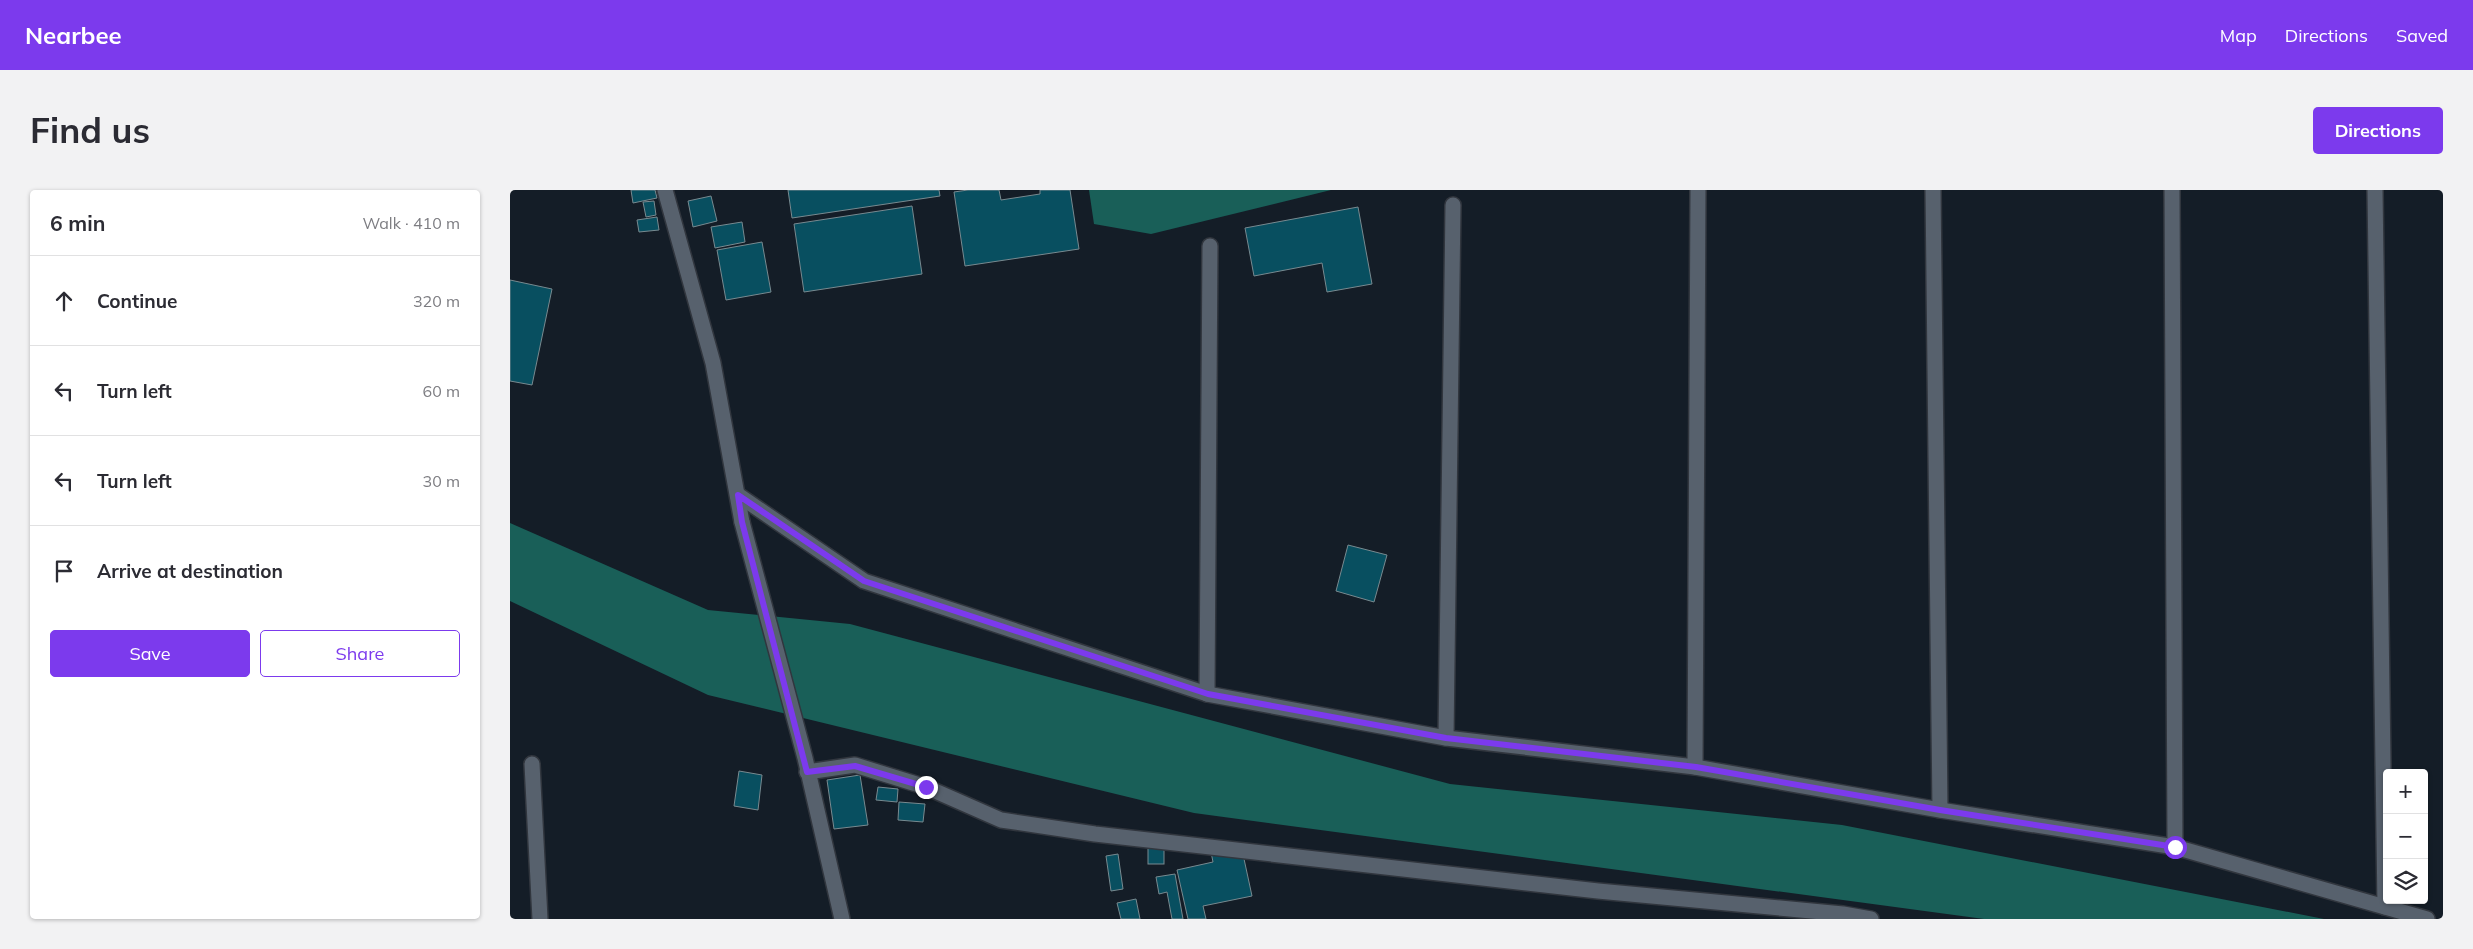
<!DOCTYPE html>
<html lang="en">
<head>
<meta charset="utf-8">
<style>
  body { margin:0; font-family:Mulish,sans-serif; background:#f2f2f3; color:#2b2b33 }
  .controls { position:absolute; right:15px; bottom:15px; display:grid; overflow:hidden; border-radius:5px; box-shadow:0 1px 4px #0004 }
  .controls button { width:45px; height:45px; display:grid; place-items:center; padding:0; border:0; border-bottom:1px solid #e1e1e2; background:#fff; color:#2b2b33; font:25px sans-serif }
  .stop { position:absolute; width:15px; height:15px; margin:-11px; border:4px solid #7c3aed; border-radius:50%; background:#fff }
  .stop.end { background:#7c3aed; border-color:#fff; box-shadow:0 1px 5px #0008 }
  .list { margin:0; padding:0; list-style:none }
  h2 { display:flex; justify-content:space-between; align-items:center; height:65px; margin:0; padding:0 20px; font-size:21px }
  h2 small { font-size:16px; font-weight:400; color:#7c7c81 }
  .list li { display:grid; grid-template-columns:32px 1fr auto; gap:15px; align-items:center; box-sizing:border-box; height:90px; padding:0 20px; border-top:1px solid #e1e1e2 }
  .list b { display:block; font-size:19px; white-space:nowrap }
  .list em { font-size:16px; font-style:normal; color:#7c7c81 }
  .actions { display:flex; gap:10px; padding:15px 20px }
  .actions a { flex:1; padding:11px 0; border:1px solid #7c3aed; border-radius:5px; text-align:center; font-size:18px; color:#7c3aed }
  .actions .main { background:#7c3aed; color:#fff }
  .icon { flex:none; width:28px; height:28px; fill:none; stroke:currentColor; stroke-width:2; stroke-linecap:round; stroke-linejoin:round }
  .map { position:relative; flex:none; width:1933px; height:729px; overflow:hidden; border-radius:5px }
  header { display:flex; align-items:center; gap:30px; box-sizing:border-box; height:70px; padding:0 25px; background:#7c3aed; color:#fff }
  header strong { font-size:24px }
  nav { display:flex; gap:28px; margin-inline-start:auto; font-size:18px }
  .intro { display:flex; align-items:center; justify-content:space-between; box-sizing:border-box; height:120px; padding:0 30px }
  h1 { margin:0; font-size:35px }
  .button { padding:12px 22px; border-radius:5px; background:#7c3aed; color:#fff; font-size:18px; font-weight:700 }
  main { display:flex; gap:30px; padding:0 30px }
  aside { flex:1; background:#fff; border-radius:5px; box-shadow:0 1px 4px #0004 }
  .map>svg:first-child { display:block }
</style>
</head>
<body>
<header>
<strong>Nearbee</strong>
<nav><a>Map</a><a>Directions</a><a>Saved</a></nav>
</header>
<div class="intro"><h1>Find us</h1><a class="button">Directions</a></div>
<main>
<aside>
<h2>6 min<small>Walk · 410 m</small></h2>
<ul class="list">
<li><svg class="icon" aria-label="ahead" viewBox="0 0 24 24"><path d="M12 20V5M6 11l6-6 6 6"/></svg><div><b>Continue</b></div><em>320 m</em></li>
<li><svg class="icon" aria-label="left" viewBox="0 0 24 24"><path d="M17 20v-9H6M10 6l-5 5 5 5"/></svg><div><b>Turn left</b></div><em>60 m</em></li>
<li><svg class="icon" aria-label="left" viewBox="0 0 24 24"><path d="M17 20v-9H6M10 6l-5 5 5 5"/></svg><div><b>Turn left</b></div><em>30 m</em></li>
<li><svg class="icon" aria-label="arrive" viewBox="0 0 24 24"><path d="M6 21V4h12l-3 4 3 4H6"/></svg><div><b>Arrive at destination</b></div></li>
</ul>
<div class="actions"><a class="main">Save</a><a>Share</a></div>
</aside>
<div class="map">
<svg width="1933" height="729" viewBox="0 0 1933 729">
  <rect width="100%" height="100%" fill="#141d27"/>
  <g fill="#195f58">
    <path d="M579,0H821L641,44L584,34Z"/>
    <path d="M0,333L198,420L340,434L940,594L1332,635L1814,729H1474L684,623L198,505L0,411Z"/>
  </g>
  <g fill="#084f60" stroke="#788a90">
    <path d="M121,0H145L147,8L123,13Z"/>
    <path d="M278,0H429L430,6L282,28Z"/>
    <path d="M458,0H489L491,10L530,4V0H560L569,59L455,76L444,2Z"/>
    <path d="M201,6L207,31L183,37L178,11Z"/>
    <path d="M144,11L146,25L136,27L133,12Z"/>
    <path d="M402,16L412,84L294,102L284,34Z"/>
    <path d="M848,17L862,94L817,102L812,73L744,86L735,38Z"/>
    <path d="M147,27L149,40L129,42L127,30Z"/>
    <path d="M232,32L235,52L205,58L201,37Z"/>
    <path d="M252,52L261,102L216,110L207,60Z"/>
    <path d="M0,90L42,99L22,195L0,191Z"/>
    <path d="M838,355L877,365L864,412L826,401Z"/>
    <path d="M229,581L252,585L248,620L224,616Z"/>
    <path d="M350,585L358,635L324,639L317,590Z"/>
    <path d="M368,597L388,599L387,612L366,610Z"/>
    <path d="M389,612L415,614L413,632L388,630Z"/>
    <path d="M731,655L742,706L693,716L696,729H678L667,680L703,672L701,662Z"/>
    <rect x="638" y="658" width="16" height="16"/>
    <path d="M608,664L613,699L601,701L596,666Z"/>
    <path d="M665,684L673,729H662L657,702L649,704L646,687Z"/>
    <path d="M626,709L630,729H611L607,713Z"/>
  </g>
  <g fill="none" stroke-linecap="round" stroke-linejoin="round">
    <defs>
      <g id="street">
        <path d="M1423,0L1430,620"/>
        <path d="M1662,0L1665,657"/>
        <path d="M1865,0L1875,717"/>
        <path d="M228,305L354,391L697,504L936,548L1185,577L1430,620L1665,657L1917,729"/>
        <path d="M232,332L295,568L332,729"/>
        <path d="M697,504L700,56"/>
        <path d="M936,548L943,15"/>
        <path d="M22,574L30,729"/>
        <path d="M1185,577L1188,0"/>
        <path d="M297,582L345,575L416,597L491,630L585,644L1088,701L1333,724L1361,729"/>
      </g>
      <path id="secondary" d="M155,0L203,173L232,332"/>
    </defs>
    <use href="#street" stroke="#31363e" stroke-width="18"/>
    <use href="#secondary" stroke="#31363e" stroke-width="18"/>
    <use href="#street" stroke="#57616d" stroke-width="15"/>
    <use href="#secondary" stroke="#57616d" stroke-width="15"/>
  </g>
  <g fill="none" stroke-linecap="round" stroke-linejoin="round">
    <path stroke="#7c3aed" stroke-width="6" d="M416,597L345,576L297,582L232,332L228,305L354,391L698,504L936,548L1186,577L1430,620L1665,657"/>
  </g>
</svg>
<div class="controls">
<button>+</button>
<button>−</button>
<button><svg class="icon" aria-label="layers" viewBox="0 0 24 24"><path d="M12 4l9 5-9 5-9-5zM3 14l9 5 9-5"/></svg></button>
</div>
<div class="stop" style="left:1665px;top:657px"></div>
<div class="stop end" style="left:416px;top:597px"></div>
</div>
</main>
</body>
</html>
